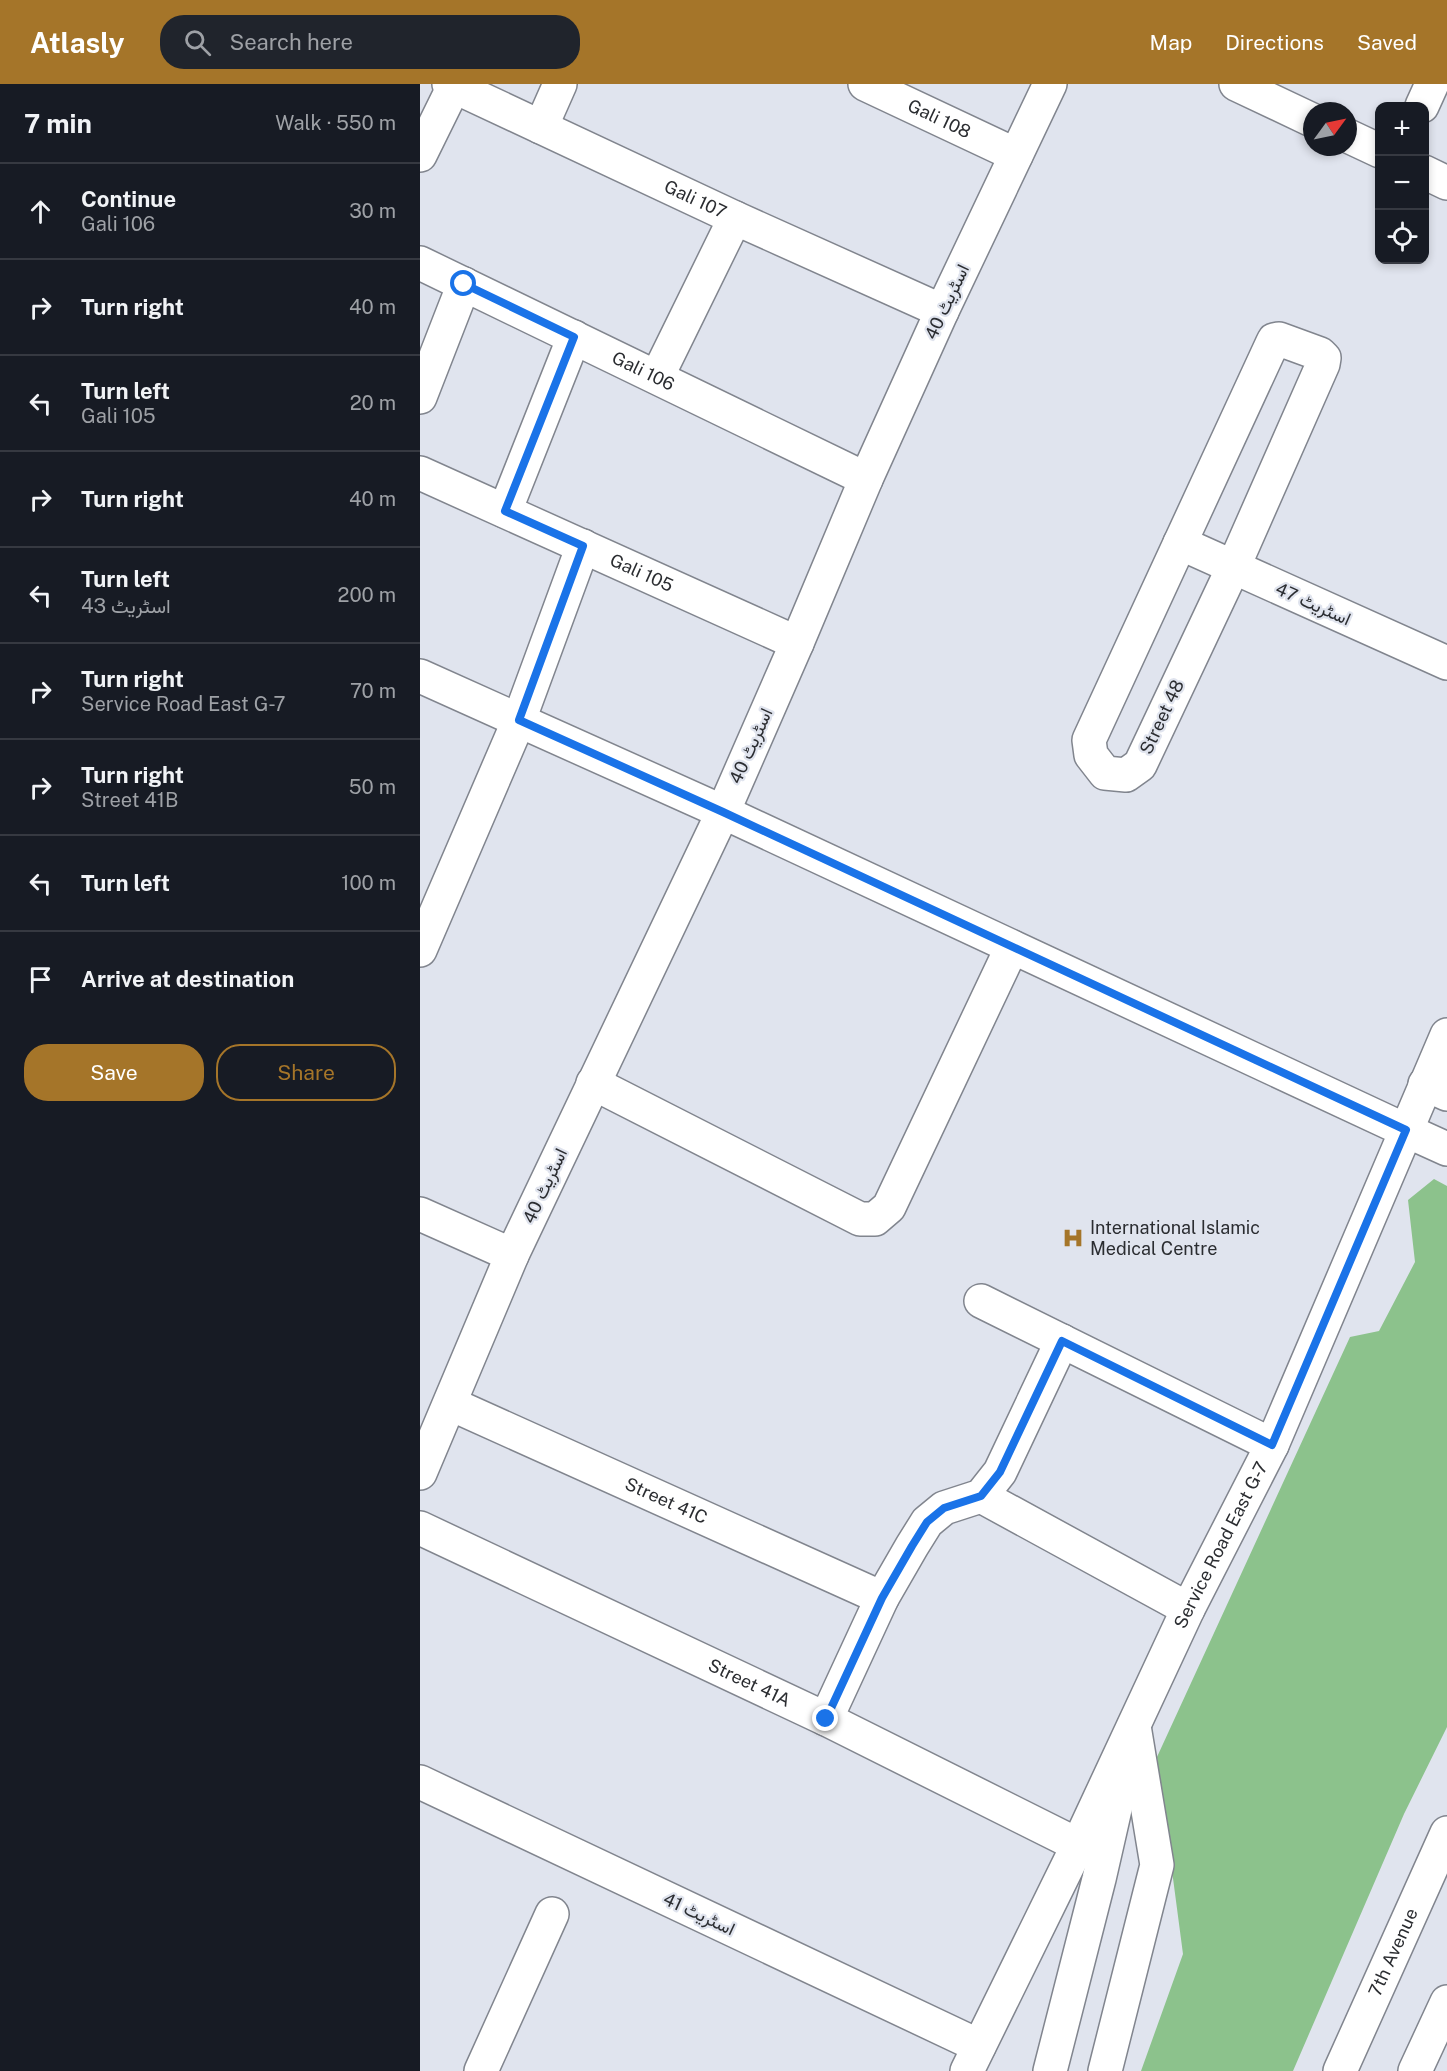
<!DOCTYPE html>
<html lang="en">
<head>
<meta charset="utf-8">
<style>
  body { margin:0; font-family:"Public Sans",Vazirmatn,sans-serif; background:#20242c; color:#f1f3f6 }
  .controls { position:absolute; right:18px; top:18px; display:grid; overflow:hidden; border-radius:12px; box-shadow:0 3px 9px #0003 }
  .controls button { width:54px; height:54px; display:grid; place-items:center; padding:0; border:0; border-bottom:2px solid #363941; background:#171b24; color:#f1f3f6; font:30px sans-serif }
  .compass { position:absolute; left:883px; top:18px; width:54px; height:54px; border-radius:50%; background:#171b24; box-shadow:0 3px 9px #0003; rotate:57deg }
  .stop { position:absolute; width:18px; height:18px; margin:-14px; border:4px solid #1a73e8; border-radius:50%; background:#fff }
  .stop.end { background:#1a73e8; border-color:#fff; box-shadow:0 2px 6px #0008 }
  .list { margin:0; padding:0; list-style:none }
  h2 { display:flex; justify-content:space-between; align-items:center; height:78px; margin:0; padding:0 24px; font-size:26px }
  h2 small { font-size:20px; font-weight:400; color:#9ea1a6 }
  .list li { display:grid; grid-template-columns:39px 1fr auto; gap:18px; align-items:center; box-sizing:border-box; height:96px; padding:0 24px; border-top:2px solid #363941 }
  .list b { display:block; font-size:22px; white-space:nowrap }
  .list p { margin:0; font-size:20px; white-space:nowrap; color:#9ea1a6 }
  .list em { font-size:20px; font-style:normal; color:#9ea1a6 }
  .actions { display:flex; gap:12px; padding:18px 24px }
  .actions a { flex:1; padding:14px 0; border:2px solid #a57529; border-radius:24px; text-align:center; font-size:21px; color:#a57529 }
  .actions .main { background:#a57529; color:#fff }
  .icon { flex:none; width:33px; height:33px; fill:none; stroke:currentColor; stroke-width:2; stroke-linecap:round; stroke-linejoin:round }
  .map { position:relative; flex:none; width:1027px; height:1987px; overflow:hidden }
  header { display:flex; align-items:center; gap:36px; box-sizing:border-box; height:84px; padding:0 30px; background:#a57529; color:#fff }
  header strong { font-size:28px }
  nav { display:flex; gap:33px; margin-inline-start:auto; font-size:21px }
  .search { width:420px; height:54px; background:#20242c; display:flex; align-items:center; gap:15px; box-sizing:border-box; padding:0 21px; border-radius:24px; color:#9ea1a6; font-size:22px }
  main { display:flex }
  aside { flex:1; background:#171b24 }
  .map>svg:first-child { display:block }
</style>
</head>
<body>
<header>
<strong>Atlasly</strong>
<div class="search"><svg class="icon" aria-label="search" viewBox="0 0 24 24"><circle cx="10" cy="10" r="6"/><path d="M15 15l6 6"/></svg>Search here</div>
<nav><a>Map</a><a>Directions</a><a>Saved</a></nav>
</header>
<main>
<aside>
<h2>7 min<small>Walk · 550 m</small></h2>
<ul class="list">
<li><svg class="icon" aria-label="ahead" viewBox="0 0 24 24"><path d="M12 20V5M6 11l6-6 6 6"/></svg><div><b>Continue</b><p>Gali 106</p></div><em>30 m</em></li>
<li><svg class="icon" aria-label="right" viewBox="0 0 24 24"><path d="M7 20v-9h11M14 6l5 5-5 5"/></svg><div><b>Turn right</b></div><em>40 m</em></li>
<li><svg class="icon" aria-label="left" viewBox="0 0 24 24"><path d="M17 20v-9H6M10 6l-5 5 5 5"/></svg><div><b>Turn left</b><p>Gali 105</p></div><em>20 m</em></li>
<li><svg class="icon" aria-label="right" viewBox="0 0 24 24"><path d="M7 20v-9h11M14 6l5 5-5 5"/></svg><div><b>Turn right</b></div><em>40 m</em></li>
<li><svg class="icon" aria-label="left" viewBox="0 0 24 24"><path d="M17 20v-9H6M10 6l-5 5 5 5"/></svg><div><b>Turn left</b><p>اسٹریٹ 43</p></div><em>200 m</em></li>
<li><svg class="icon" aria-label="right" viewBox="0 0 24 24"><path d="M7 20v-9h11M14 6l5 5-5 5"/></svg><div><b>Turn right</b><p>Service Road East G-7</p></div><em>70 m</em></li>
<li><svg class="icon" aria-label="right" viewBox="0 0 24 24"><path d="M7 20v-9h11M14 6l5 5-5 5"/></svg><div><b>Turn right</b><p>Street 41B</p></div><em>50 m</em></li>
<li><svg class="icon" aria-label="left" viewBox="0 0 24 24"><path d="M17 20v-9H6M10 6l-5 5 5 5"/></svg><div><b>Turn left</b></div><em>100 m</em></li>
<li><svg class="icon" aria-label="arrive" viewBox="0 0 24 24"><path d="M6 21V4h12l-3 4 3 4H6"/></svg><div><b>Arrive at destination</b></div></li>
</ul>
<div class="actions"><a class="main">Save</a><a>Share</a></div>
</aside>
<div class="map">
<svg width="1027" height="1987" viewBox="0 0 1027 1987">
  <rect width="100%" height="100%" fill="#e0e4ee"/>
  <path fill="#8cc28c" d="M1014,1095L1027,1102V1643L984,1730L873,1987H721L763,1870L737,1673L930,1253L959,1247L995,1178L988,1116Z"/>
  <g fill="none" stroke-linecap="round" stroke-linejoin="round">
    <defs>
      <g id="minor">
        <path id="s1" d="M29,0L315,134L522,227"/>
        <path id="s2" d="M445,0L596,71"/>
        <path d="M816,0L892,36"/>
        <path d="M1002,22L1012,0"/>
        <path d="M121,43L140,0"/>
        <path d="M928,52L960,67"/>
        <path d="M0,71L34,2"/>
        <path d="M1004,88L1027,99"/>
        <path id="s3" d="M0,179L446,395"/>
        <path d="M859,255L900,270L904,274L903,280L813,484L720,681L706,691L685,689L671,671L669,656L852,260L854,256Z"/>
        <path d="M237,293L315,134"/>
        <path d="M0,313L44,200"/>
        <path id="s4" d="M0,389L377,559"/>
        <path d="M85,427L154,253"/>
        <path d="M760,459L1027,579"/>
        <path d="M0,592L303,728L985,1046"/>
        <path d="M0,866L99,636L163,462"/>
        <path d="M173,999L440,1135H455L469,1123L592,863"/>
        <path d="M0,1130L92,1171"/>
        <path d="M561,1217L852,1361"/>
        <path id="s5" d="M31,1320L462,1514"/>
        <path d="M0,1389L92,1171L303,728L377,559L446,395L522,227L630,0"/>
        <path d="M561,1412L768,1525"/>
        <path id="s6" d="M0,1444L406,1635L658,1761"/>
        <path d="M406,1635L462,1514L492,1462L507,1438L524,1424L561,1412L580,1388L642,1257"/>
        <path d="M0,1698L559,1962"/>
        <path d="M61,1987L132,1830"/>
        <path id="s7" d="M547,1987L658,1761L768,1525L852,1361L1027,951"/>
        <path d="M630,1987L679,1795L700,1703"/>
        <path d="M685,1987L737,1781L714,1642"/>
      </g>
      <g id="major">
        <path d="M1005,1000L1027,1010"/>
        <path d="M985,1046L1027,1065"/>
        <path id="s8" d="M920,1987L1027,1749"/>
        <path d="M995,1987L1027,1918"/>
      </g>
    </defs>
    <use href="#minor" stroke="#81858e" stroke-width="36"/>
    <use href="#major" stroke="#81858e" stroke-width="36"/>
    <use href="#minor" stroke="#fff" stroke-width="33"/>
    <use href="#major" stroke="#fff" stroke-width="33"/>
  </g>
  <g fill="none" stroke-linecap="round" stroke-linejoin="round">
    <path stroke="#1a73e8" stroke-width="8" d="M44,200L154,253L85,427L163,462L99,636L303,728L986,1046L852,1361L642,1257L580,1388L561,1412L524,1424L507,1438L492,1462L462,1514L406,1635"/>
  </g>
  <defs>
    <symbol id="hospital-bare" viewBox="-9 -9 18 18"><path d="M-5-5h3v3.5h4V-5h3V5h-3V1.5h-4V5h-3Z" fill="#a57529" stroke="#e0e4ee" stroke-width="2.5" paint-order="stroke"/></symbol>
  </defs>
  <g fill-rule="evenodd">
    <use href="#hospital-bare" x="638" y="1139" width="30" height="30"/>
  </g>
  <g text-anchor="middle" stroke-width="4.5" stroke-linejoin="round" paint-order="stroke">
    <g font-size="18" fill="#2b2d31" stroke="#e0e4ee">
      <text dy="6" stroke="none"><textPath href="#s2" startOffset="82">Gali 108</textPath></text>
      <text dy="6" stroke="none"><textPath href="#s1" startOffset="272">Gali 107</textPath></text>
      <text transform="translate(527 218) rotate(-65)" y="6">اسٹریٹ 40</text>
      <text dy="6" stroke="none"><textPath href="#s3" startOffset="248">Gali 106</textPath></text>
      <text dy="6" stroke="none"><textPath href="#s4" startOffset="243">Gali 105</textPath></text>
      <text transform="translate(893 520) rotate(24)" y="6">اسٹریٹ 47</text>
      <text transform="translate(742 633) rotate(-65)" y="6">Street 48</text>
      <text transform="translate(331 662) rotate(-66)" y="6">اسٹریٹ 40</text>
      <text transform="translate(125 1102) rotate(-65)" y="6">اسٹریٹ 40</text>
      <text dy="6" stroke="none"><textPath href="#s5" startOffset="236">Street 41C</textPath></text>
      <text dy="6" stroke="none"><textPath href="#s7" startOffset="584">Service Road East G-7</textPath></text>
      <text dy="6" stroke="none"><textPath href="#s6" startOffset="364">Street 41A</textPath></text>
      <text transform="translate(279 1830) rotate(25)" y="6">اسٹریٹ 41</text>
      <text dy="6" stroke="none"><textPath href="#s8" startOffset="130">7th Avenue</textPath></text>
    </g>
    <g font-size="18" fill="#2b2d31" stroke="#e0e4ee" text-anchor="start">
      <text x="670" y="1150">International Islamic<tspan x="670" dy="21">Medical Centre</tspan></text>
    </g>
  </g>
</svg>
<div class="controls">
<button>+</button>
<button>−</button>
<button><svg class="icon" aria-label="locate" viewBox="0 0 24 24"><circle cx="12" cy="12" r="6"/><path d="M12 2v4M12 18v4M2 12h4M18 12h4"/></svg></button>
</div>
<svg class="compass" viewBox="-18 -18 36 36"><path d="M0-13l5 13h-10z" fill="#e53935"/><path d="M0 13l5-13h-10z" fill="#9ea1a6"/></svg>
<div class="stop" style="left:44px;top:200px"></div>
<div class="stop end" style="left:406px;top:1635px"></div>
</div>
</main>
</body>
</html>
